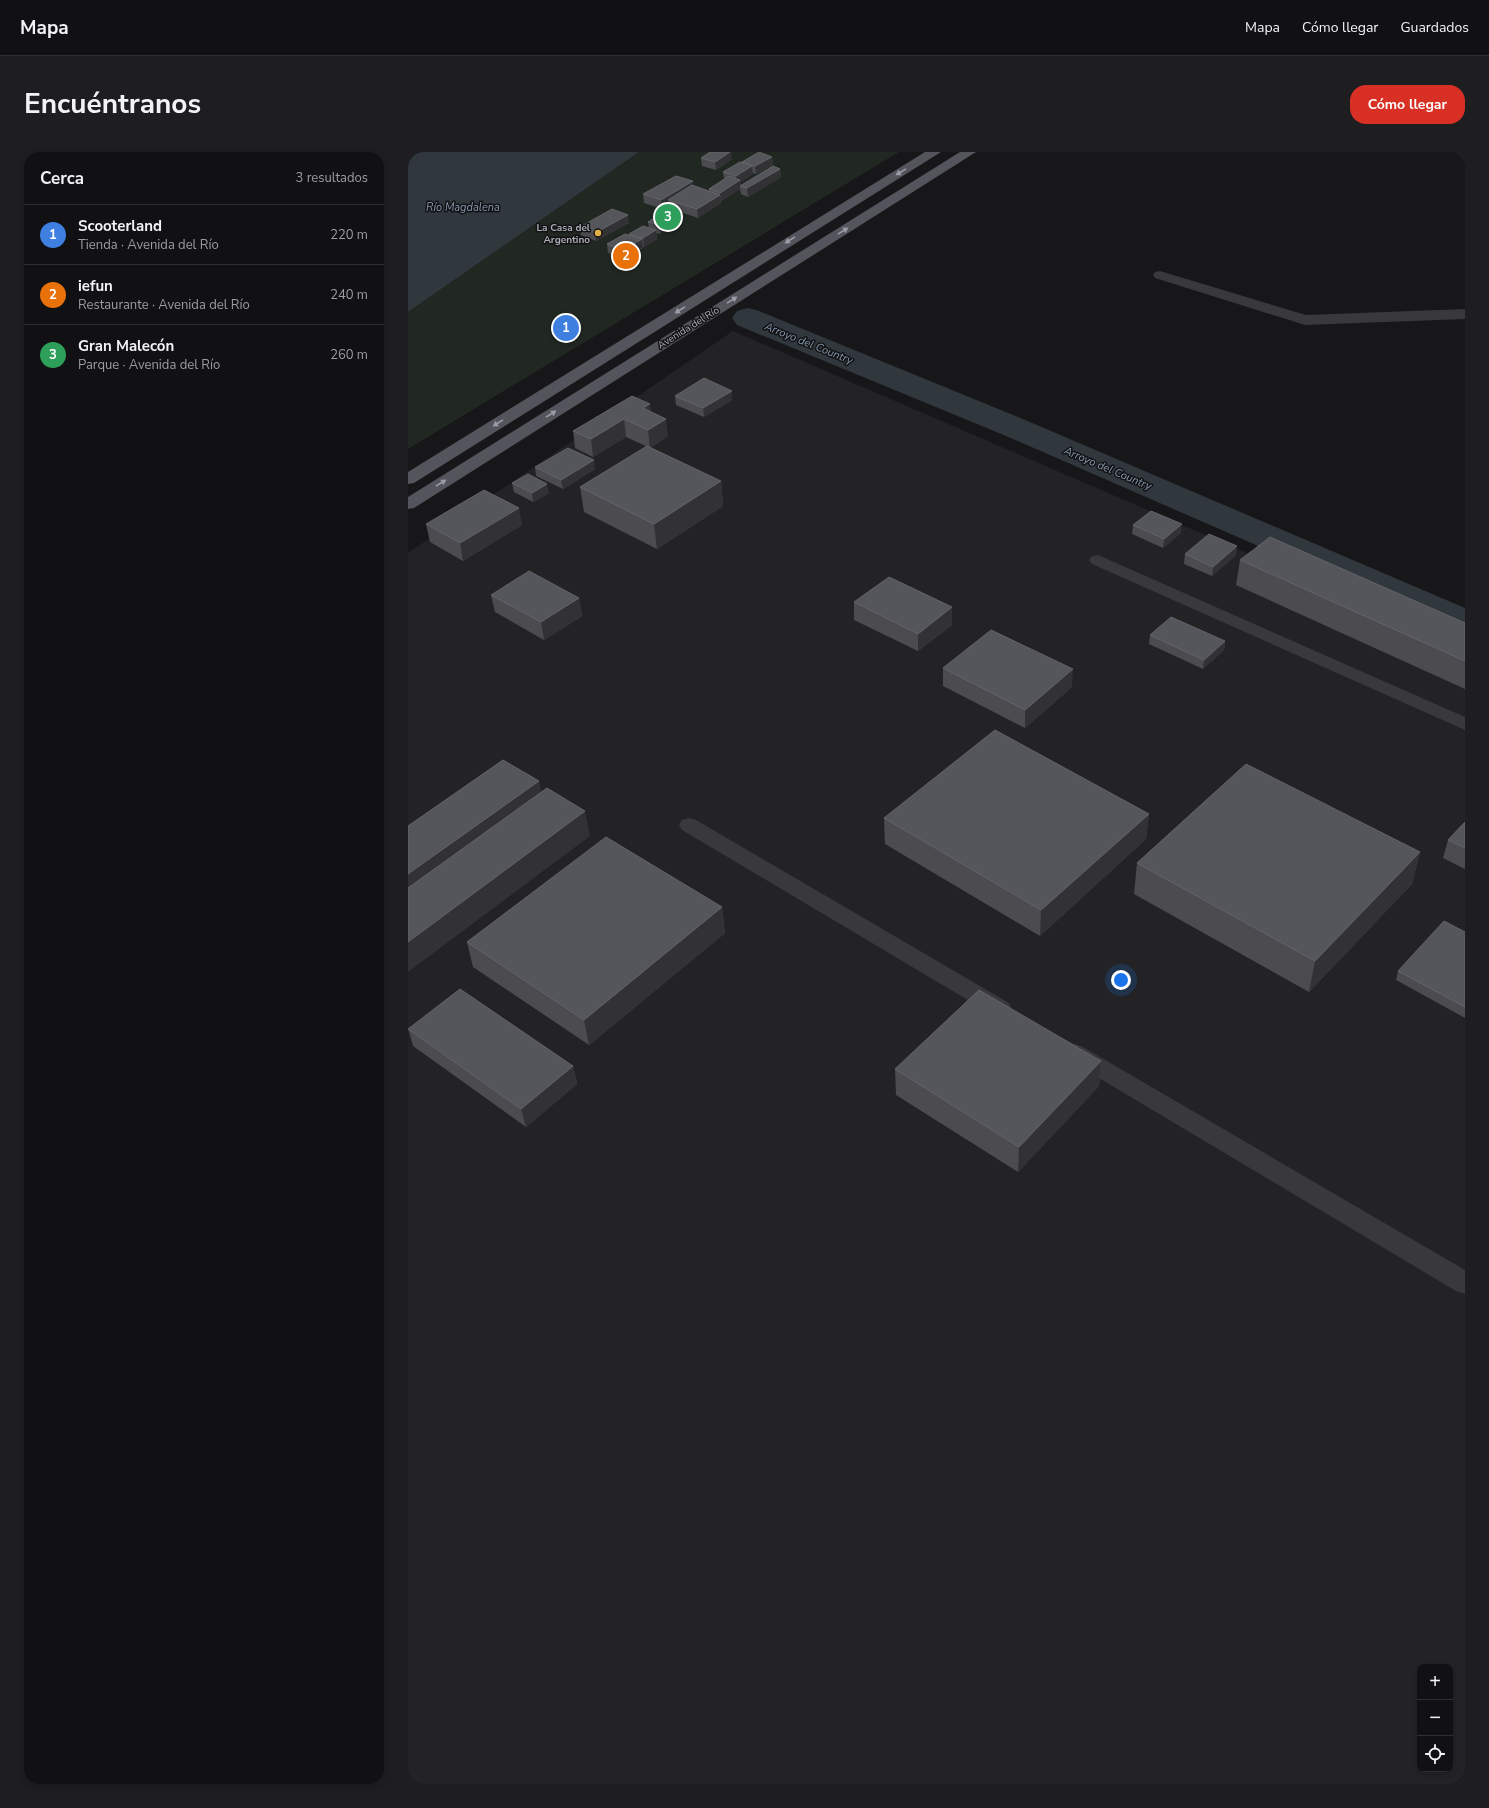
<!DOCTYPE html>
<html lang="es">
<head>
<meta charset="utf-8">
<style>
  body { margin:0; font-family:"Nunito Sans",sans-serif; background:#1e1e20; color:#f1f3f6 }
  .controls { position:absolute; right:12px; bottom:12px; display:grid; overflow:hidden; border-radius:8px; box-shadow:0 2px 6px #0003 }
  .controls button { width:36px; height:36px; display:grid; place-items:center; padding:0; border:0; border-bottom:1px solid #303032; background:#111012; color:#f1f3f6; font:20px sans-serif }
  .you { position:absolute; left:713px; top:828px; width:14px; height:14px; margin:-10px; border:3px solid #fff; border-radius:50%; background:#1a73e8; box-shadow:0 0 0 6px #1a73e833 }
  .badge { display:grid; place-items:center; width:26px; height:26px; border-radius:50%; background:#d93025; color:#fff; font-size:13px; font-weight:700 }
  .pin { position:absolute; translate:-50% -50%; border:2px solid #fff; box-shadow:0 1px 4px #0006 }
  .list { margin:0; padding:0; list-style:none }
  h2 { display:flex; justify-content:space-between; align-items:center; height:52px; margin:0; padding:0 16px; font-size:17px }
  h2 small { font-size:13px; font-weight:400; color:#9c9d9f }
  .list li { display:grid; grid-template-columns:26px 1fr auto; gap:12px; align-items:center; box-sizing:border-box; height:60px; padding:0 16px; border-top:1px solid #303032 }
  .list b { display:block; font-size:15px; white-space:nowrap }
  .list p { margin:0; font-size:13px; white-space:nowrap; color:#9c9d9f }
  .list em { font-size:13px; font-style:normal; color:#9c9d9f }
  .icon { flex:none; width:22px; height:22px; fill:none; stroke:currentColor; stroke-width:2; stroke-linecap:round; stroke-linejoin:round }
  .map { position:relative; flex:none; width:1057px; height:1632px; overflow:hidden; border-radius:16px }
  header { display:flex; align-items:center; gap:24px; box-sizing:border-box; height:56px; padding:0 20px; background:#111012; border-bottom:1px solid #303032 }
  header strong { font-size:19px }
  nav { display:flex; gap:22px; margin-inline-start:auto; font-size:14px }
  .intro { display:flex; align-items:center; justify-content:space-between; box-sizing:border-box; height:96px; padding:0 24px }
  h1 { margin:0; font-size:28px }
  .button { padding:10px 18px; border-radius:16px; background:#d93025; color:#fff; font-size:14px; font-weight:700 }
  main { display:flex; gap:24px; padding:0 24px }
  aside { flex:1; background:#111012; border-radius:16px; box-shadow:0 2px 6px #0003 }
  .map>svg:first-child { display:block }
</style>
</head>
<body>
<header>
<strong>Mapa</strong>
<nav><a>Mapa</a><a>Cómo llegar</a><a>Guardados</a></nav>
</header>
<div class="intro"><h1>Encuéntranos</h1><a class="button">Cómo llegar</a></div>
<main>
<aside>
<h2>Cerca<small>3 resultados</small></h2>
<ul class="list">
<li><span class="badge" style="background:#3f7fe0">1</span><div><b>Scooterland</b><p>Tienda · Avenida del Río</p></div><em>220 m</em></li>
<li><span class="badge" style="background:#e8710a">2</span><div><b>iefun</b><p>Restaurante · Avenida del Río</p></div><em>240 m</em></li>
<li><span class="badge" style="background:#2e9e5b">3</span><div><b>Gran Malecón</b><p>Parque · Avenida del Río</p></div><em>260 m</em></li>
</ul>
</aside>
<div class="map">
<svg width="1057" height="1632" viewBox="0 0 1057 1632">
  <rect width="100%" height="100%" fill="#171618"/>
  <path fill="#232325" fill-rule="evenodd" d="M325,179L1057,495V1632H0V401ZM1012,1515H1042V1617H1012Z"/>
  <path fill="#212822" d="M231,0H491L0,297V160Z"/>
  <path fill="#30373d" d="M0,0H231L0,160Z"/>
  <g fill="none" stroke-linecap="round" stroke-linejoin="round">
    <path fill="#30373d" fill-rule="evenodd" d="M340,156L351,159L622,270L1057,456V482L1043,478L598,284L329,173L324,166L329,159Z"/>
    <g fill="#38383d" fill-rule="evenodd">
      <path d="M752,119L898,163L1057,157V167L897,173L747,126L745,123L747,120Z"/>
      <path d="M690,403L1057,565V578L684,412L681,408L684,404Z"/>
      <path d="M281,666L288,668L601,851L604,857L601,863L593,865L585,863L274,678L271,673L274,668Z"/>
      <path d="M667,892L675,895L1057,1118V1142L1048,1139L659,907L656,901L659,895Z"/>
    </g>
    <g fill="#54555c" fill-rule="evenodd">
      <path d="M517,0H533L6,331L0,332V320Z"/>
      <path d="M552,0H568L6,356L0,357V345Z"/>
    </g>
  </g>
  <g fill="#4b4b50">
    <path d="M364,5L365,13L348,22L345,21V22L333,30V33L372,17L373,25L340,45L333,42L332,37L313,49V51L290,66L261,56V52L254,57L236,51L235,42L285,34L301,39V37L316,27L315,20L334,11V10Z"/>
    <path d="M293,6L324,7L308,18L294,14Z"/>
    <path d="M271,61L272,69L252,82L248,81L249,87L236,95L234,94L235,96L217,107L200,101L199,92L222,83L221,82L241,76L240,70Z"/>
    <path d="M221,71L188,89L173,83L172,75Z"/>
    <path d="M267,244L324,248L296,265L268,253Z"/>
    <path d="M243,260L260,284L242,296L218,285L185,305L167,296L165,279Z"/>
    <path d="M127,315L187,317L155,337L128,324Z"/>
    <path d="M313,329L315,354L249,397L176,360L172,335Z"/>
    <path d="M104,331L141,341L125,350L106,340Z"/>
    <path d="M18,372L114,373L55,409L22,390Z"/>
    <path d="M725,373L773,381L755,396L724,382Z"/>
    <path d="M777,402L828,403L804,424L776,412Z"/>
    <path d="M832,408L1057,471V537L828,433Z"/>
    <path d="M83,443L171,446L174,464L136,488L87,460Z"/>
    <path d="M446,450L544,455V473L510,499L446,468Z"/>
    <path d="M742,483L817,489L816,498L795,517L741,492Z"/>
    <path d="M535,516L664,535L617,576L535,534Z"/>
    <path d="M741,662L738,687L632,784L477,692L476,666Z"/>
    <path d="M1057,670V717L1035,706L1040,688Z"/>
    <path d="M1012,700L1004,732L901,840L726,742L729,711Z"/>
    <path d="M314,755L317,781L181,893L65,815L59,790Z"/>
    <path d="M1057,780V866L988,828L990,819Z"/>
    <path d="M0,876L165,914L169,932L118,975L5,894Z"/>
    <path d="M693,909L691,934L610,1020L488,943L487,917Z"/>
  </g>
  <g fill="#323235">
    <path d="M322,0H323L324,7L308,18L307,10Z"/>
    <path d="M364,5L365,13L348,22L347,14Z"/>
    <path d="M344,14L345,22L333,30V34H332V37L313,49L312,41L328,31V24Z"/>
    <path d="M372,17L373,25L340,45L339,36Z"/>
    <path d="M285,29L286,38L260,48L261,52L254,57L253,48Z"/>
    <path d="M312,43L313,51L290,66L289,57Z"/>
    <path d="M271,61L272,69L252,82L251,73Z"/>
    <path d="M220,63L221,71L188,89L187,81Z"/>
    <path d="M248,78L249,87L236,95L235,86Z"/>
    <path d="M234,87L235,96L217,107L216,98Z"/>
    <path d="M324,239V248L296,265L295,256Z"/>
    <path d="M242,252L244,269L235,256Z"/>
    <path d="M216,267L218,285L185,305L183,287Z"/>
    <path d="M258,267L260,284L242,296L240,278Z"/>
    <path d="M186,308L187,317L155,337L153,328Z"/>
    <path d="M313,329L315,354L249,397L246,372Z"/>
    <path d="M139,332L141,341L125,350L124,341Z"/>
    <path d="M111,356L114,373L55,409L52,391Z"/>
    <path d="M774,372L773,381L755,396L756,387Z"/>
    <path d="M829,394L828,403L804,424L805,415Z"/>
    <path d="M171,446L174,464L136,488L133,470Z"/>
    <path d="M544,455V473L510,499V482Z"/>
    <path d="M817,489L816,498L795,517L796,508Z"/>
    <path d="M665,517L664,535L617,576V558Z"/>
    <path d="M131,629L136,655L0,753V722Z"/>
    <path d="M177,659L182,684L0,820V790Z"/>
    <path d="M741,662L738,687L632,784L633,758Z"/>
    <path d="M1012,700L1004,732L901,840L907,809Z"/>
    <path d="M314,755L317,781L181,893L176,868Z"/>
    <path d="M693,909L691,934L610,1020L611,995Z"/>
    <path d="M165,914L169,932L118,975L113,957Z"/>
  </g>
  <g fill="#55565b" stroke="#636469">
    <path d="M302,0H322L307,10L293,6Z"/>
    <path d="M351,0L364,5L347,14L334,10Z"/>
    <path d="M332,10L344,14L328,24L315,20Z"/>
    <path d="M365,14L372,17L339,36L332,34Z"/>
    <path d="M268,24L285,29L253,48L235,42Z"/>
    <path d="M321,24L332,28L312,41L301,37Z"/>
    <path d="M284,33L312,43L289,57L260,48Z"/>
    <path d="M204,57L220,63L187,81L172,75Z"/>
    <path d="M260,57L271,61L251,73L240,70Z"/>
    <path d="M235,74L248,78L235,86L221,82Z"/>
    <path d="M217,82L234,87L216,98L199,92Z"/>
    <path d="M296,226L324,239L295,256L267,244Z"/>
    <path d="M224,244L242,252L235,256L258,267L240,278L216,267L183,287L165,279Z"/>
    <path d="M239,294L313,329L246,372L172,335Z"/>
    <path d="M160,296L186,308L153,328L127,315Z"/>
    <path d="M120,322L139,332L124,341L104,331Z"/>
    <path d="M76,338L111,356L52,391L18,372Z"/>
    <path d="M743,359L774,372L756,387L725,373Z"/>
    <path d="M801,382L829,394L805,415L777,402Z"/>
    <path d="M862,385L1057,471V509L832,408Z"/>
    <path d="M121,419L171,446L133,470L83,443Z"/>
    <path d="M481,425L544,455L510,482L446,450Z"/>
    <path d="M763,465L817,489L796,508L742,483Z"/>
    <path d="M583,478L665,517L617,558L535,516Z"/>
    <path d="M587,578L741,662L633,758L476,666Z"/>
    <path d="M95,608L131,629L0,722V674Z"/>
    <path d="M838,612L1012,700L907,809L729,711Z"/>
    <path d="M139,636L177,659L0,790V736Z"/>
    <path d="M1057,670V696L1040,688Z"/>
    <path d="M198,685L314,755L176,868L59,790Z"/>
    <path d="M1036,769L1057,780V855L990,819Z"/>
    <path d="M52,837L165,914L113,957L0,877Z"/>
    <path d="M571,838L693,909L611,995L487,917Z"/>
  </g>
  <defs><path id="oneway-solid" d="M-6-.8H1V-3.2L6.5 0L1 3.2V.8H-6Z"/></defs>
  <g fill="#999ba5">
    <use href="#oneway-solid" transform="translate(493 20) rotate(149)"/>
    <use href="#oneway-solid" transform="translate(435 79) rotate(-32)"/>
    <use href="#oneway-solid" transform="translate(382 88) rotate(148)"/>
    <use href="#oneway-solid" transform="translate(324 148) rotate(-32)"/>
    <use href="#oneway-solid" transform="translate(272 158) rotate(148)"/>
    <use href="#oneway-solid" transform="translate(143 262) rotate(-32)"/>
    <use href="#oneway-solid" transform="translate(90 271) rotate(148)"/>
    <use href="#oneway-solid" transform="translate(33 331) rotate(-32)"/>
  </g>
  <circle fill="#e2b145" stroke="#121113" stroke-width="1.5" cx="190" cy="81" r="4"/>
  <g text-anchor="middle" stroke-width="3" stroke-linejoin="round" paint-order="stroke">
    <g font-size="10" font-weight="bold" fill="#aaadb7" stroke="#121113" text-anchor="end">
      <text x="182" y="79">La Casa del<tspan x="182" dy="12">Argentino</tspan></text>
    </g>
    <g font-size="10" fill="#aaadb7" stroke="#121113">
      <text transform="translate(280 175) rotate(-32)" y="4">Avenida del Río</text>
    </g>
    <g font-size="11" font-style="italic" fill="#849aaf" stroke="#121113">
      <text x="55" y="59">Río Magdalena</text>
      <text transform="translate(401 191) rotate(22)" y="4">Arroyo del Country</text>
      <text transform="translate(700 316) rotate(23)" y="4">Arroyo del Country</text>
    </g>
  </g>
</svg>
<div class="controls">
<button>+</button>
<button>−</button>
<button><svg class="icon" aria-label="locate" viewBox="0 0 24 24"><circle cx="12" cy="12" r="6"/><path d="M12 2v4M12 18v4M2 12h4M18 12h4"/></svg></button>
</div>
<div class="you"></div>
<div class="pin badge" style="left:158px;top:176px;background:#3f7fe0">1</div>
<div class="pin badge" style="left:218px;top:104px;background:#e8710a">2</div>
<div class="pin badge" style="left:260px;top:65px;background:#2e9e5b">3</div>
</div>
</main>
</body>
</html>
